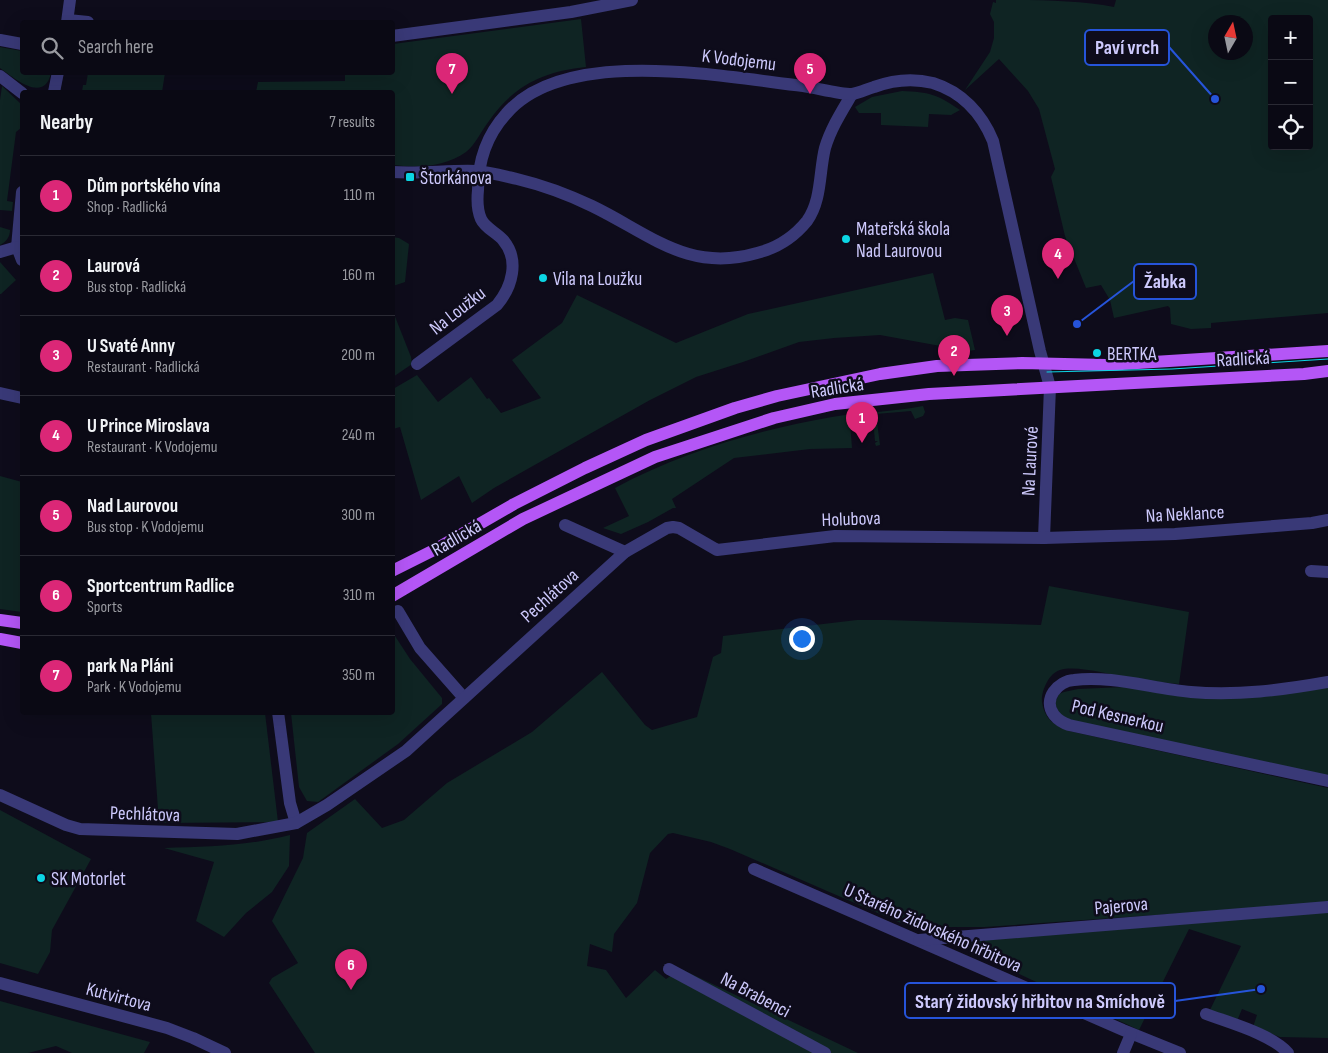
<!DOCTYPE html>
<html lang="en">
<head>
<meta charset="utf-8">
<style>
  body { margin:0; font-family:"Sofia Sans Condensed",sans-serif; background:#181722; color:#f1f3f6 }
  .controls { position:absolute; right:15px; top:15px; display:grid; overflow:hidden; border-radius:5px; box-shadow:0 5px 20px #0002 }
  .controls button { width:45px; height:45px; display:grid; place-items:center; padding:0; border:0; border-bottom:1px solid #2a2a34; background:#0a0914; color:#f1f3f6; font:25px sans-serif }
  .compass { position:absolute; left:1208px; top:15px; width:45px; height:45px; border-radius:50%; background:#0a0914; box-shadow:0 5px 20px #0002; rotate:9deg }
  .you { position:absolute; left:801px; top:638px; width:18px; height:18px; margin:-12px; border:4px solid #fff; border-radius:50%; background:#1a73e8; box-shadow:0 0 0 8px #1a73e833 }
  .badge { display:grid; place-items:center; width:32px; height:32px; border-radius:50%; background:#db2777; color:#fff; font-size:16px; font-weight:700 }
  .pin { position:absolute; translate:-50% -41px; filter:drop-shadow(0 1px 2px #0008) }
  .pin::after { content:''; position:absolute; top:26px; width:18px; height:15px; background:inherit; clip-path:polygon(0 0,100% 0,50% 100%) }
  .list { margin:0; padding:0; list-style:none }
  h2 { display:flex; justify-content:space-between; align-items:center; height:65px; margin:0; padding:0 20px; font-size:21px }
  h2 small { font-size:16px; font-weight:400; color:#999aa0 }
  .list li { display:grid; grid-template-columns:32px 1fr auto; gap:15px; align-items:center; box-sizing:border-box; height:80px; padding:0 20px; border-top:1px solid #2a2a34 }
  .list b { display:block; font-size:19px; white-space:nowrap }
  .list p { margin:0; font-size:16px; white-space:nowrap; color:#999aa0 }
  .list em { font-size:16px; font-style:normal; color:#999aa0 }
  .icon { flex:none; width:28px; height:28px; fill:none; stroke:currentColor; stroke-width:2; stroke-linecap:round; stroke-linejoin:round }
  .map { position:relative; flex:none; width:1328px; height:1053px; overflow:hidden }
  .search { position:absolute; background:#0a0914; box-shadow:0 5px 20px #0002; left:20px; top:20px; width:375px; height:55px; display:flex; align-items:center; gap:12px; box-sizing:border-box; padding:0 18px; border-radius:5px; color:#999aa0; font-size:19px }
  .panel { position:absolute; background:#0a0914; box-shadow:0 5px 20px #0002; left:20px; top:90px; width:375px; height:625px; border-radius:5px }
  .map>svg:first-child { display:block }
</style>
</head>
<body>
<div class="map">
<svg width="1328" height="1053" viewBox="0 0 1328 1053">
  <rect width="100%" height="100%" fill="#0e0c1b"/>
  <g fill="#0f2423" fill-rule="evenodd">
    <path d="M996,0C1033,0 1080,0 1114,7L1116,0H1328V313L1211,323V328L1191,329L1171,324L1170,308L1168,306L1114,318L1110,300L1101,285L1086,288L1065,236L1051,177L1055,169L1039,109L1028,91L999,59L965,90L990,52L994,38V22L990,14L993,2L996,3ZM1272,19H1309V146H1272ZM1246,22V52H1216V22Z"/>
    <path d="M581,19L586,67C544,71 513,86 489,121C481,131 476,144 466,152C445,167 418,168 393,165L392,92H256L258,82L345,81V73L392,72L393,44Z"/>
    <path d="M0,47L22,51V72L51,73C44,104 14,78 0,68Z"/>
    <path d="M88,73L89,72L165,73L162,92H82L83,85H86Z"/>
    <path d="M2,86L22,105V127L16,132L7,201L13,202L12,211L0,210V100Z"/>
    <path d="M902,91C929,92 937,94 960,110L951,115L929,114L928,127L881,125V113H859L855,107L872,97Z"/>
    <path d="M0,227L10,230C10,237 6,242 0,245Z"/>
    <path d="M392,237L399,238L409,244L405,282L393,286Z"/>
    <path d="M0,262L16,280L1,294H0Z"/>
    <path d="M933,273L945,320L955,318L968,320L975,350L968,351L880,335L834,338L799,342L743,362L696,377L650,400L494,488L472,503L459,476L421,500L400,427L393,429V389L417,375L438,402L471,377L487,399L489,398L501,413L541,398L512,360L562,323L577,295L676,343L748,314Z"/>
    <path d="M392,309L411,357L412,364L393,377Z"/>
    <path d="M923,406L925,412L923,416L915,419L911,411L876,414L880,445L876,446L875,443L878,441H875L873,420L850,422L852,448L810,449L734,458L672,499L676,508H673L648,522L621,534L603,528L629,516L615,488C682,452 758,430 832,417C862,412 893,412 923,406Z"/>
    <path d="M0,476L22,482V612L0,609Z"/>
    <path d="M1049,586L1189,612L1179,684C1162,682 1145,681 1129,678C1111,675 1077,665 1060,670C1049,673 1041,691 1042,702C1044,718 1054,726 1069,731L1328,788V903L985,927H910L730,849L711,842L673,833L668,834L650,853L637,903L614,934L612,952L590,944L587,966L606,970L626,998L655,970L666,979L681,969L858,1053H315L269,983L272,978L298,963L272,921L303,858L307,833L355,799L382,828L404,820L447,783L532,732L602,672L645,725L652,730L697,717L713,657L721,653L723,636L857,620H886L1041,625Z"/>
    <path d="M393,633L410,659L442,698V704L398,744L318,802L307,801L299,787L291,713L392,712Z"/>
    <path d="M1328,686V777L1067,720L1060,716L1055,703L1059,694L1064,692L1078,689L1124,687L1172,694Z"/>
    <path d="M151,713H265L278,822L159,823Z"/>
    <path d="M0,810L91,859L52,930L50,952L38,974L0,963Z"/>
    <path d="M290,835L289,866L272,892L246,913L224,937L196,921L214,862L164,848C209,847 246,846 290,835Z"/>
    <path d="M1328,912V1038L1280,1037L1253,1027L1257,1015L1242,1009L1237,1021L1210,1010L1241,946L1189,929L1139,1030L974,953L962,942Z"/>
    <path d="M0,1001L150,1042L144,1053H72L56,1046L28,1053H0Z"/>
  </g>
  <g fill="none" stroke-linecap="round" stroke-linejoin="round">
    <g stroke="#393977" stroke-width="12">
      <path d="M68,20L88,22"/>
      <path d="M67,22L70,0"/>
      <path d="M392,36L571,12L632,0"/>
      <path d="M0,40L22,44"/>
      <path d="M0,76L22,93"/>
      <path d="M54,92L58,72"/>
      <path d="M392,172C420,174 448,170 476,171C489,172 504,176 517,179C542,185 569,195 592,206C650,234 688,273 757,253C777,248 794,237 807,221C822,200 819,172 825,148C831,128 842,111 852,94"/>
      <path d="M22,192L17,247L22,260"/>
      <path d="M0,252L17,247"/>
      <path d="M417,364L497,305C512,287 520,260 503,240C497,233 485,228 481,219C477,210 477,200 478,190C478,161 486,136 506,114C565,45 723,77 803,86C817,88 839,94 852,94C859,93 867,89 874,87C893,80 913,78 933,83C962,92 982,114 993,141L1040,351L1050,387L1044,538"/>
      <path d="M0,393L22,398"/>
      <path d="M565,525L625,552"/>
      <path d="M1311,571L1328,572"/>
      <path d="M398,611L420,648L464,698"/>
      <path d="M1328,682C1283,690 1237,696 1191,692C1154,689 1111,675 1074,680C1058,681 1042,699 1054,715C1058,720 1063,723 1069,725L1328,781"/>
      <path d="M278,712L290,803L296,823"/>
      <path d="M0,795L66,825L80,829L237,834L296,823L327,805L406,751L625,552L667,528L673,527L679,528L717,550L835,536L1044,538L1175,534L1312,523L1328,520"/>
      <path d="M754,869L1123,1030L1180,1053"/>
      <path d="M919,940L1328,907"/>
      <path d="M669,969L825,1053"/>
      <path d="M0,983L167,1028L193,1038L225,1053"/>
      <path d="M1206,1014C1230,1023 1271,1034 1288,1053"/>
      <path d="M1123,1053L1131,1034"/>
    </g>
    <g stroke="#b456f6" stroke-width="12">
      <path d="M392,571L436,549L514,504L585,468L646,440L735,408L777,396L880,374L937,366L1022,363L1106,365L1328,351"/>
      <path d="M392,596L523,519L655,457L774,418L835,404L929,394L1304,374L1328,371"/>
      <path d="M0,620L22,623"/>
      <path d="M0,639L22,643"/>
    </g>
    <path stroke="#0cd6e4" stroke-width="1" d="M1047,372L1172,369L1328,359"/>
  </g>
  <g fill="#0cd6e4" stroke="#0e0c1b" stroke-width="2">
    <rect x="405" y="172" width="10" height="10" rx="2.5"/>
    <circle cx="846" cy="239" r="5"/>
    <circle cx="543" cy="278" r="5"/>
    <circle cx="1097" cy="353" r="5"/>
    <circle cx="41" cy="878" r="5"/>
  </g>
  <g text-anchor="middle" stroke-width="5" stroke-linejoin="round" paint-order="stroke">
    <g font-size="19" fill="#cdc9fc" stroke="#0e0c1b">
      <text transform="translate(739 59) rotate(7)" y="7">K Vodojemu</text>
      <text transform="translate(457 310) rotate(-38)" y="7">Na Loužku</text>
      <text transform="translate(1243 358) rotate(-3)" y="7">Radlická</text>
      <text transform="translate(837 387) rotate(-9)" y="7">Radlická</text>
      <text transform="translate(1029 461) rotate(-87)" y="7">Na Laurové</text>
      <text transform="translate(1185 513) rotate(-3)" y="7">Na Neklance</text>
      <text transform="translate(851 518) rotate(-2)" y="7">Holubova</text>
      <text transform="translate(456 537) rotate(-30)" y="7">Radlická</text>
      <text transform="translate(549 595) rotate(-42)" y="7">Pechlátova</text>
      <text transform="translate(1118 715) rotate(13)" y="7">Pod Kesnerkou</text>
      <text transform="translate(145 813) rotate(2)" y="7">Pechlátova</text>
      <text transform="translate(1121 905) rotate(-5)" y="7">Pajerova</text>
      <text transform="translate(933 927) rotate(24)" y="7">U Starého židovského hřbitova</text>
      <text transform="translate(756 994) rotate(28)" y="7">Na Brabenci</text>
      <text transform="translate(119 996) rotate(15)" y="7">Kutvirtova</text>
    </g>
    <g font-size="19" fill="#cdc9fc" stroke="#0e0c1b" text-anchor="start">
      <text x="420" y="184">Štorkánova</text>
      <text x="856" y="235">Mateřská škola<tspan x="856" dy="22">Nad Laurovou</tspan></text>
      <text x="553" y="285">Vila na Loužku</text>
      <text x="1107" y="360">BERTKA</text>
      <text x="51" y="885">SK Motorlet</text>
    </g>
  </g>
  <path fill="none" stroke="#2654da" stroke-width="2" d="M1215 99L1169 47M1077 324L1134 281M1261 989L1175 1001"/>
  <g fill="#2654da" stroke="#0e0c1b" stroke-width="2">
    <circle cx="1215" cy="99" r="5"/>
    <circle cx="1077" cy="324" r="5"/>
    <circle cx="1261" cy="989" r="5"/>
  </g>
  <g fill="#0e0c1b" stroke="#2654da" stroke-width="2">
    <rect x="1085" y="30" width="84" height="35" rx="5"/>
    <rect x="1134" y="264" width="62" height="35" rx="5"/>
    <rect x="905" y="983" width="270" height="35" rx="5"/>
  </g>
  <g font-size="20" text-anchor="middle" font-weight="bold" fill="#cdc9fc">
    <text x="1127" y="54">Paví vrch</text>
    <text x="1165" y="288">Žabka</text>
    <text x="1040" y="1008">Starý židovský hřbitov na Smíchově</text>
  </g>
</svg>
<div class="controls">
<button>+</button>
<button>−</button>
<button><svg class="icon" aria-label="locate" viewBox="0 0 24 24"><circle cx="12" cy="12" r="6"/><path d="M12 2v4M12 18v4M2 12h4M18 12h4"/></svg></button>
</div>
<svg class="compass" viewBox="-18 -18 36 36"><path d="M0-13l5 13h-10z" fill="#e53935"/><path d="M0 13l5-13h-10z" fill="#999aa0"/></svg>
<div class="you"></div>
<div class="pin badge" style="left:862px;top:443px">1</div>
<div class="pin badge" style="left:954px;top:376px">2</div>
<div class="pin badge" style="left:1007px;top:336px">3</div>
<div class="pin badge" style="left:1058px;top:279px">4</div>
<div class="pin badge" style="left:810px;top:94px">5</div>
<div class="pin badge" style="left:351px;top:990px">6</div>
<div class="pin badge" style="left:452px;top:94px">7</div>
<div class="search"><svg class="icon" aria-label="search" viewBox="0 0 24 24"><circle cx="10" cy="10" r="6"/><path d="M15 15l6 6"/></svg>Search here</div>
<section class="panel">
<h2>Nearby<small>7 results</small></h2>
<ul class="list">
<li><span class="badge">1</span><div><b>Dům portského vína</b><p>Shop · Radlická</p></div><em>110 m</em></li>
<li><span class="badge">2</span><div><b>Laurová</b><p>Bus stop · Radlická</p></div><em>160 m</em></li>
<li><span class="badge">3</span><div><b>U Svaté Anny</b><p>Restaurant · Radlická</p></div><em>200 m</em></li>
<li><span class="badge">4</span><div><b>U Prince Miroslava</b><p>Restaurant · K Vodojemu</p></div><em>240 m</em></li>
<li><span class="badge">5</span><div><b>Nad Laurovou</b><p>Bus stop · K Vodojemu</p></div><em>300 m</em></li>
<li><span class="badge">6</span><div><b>Sportcentrum Radlice</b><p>Sports</p></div><em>310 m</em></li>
<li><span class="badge">7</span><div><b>park Na Pláni</b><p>Park · K Vodojemu</p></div><em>350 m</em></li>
</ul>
</section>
</div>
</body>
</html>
